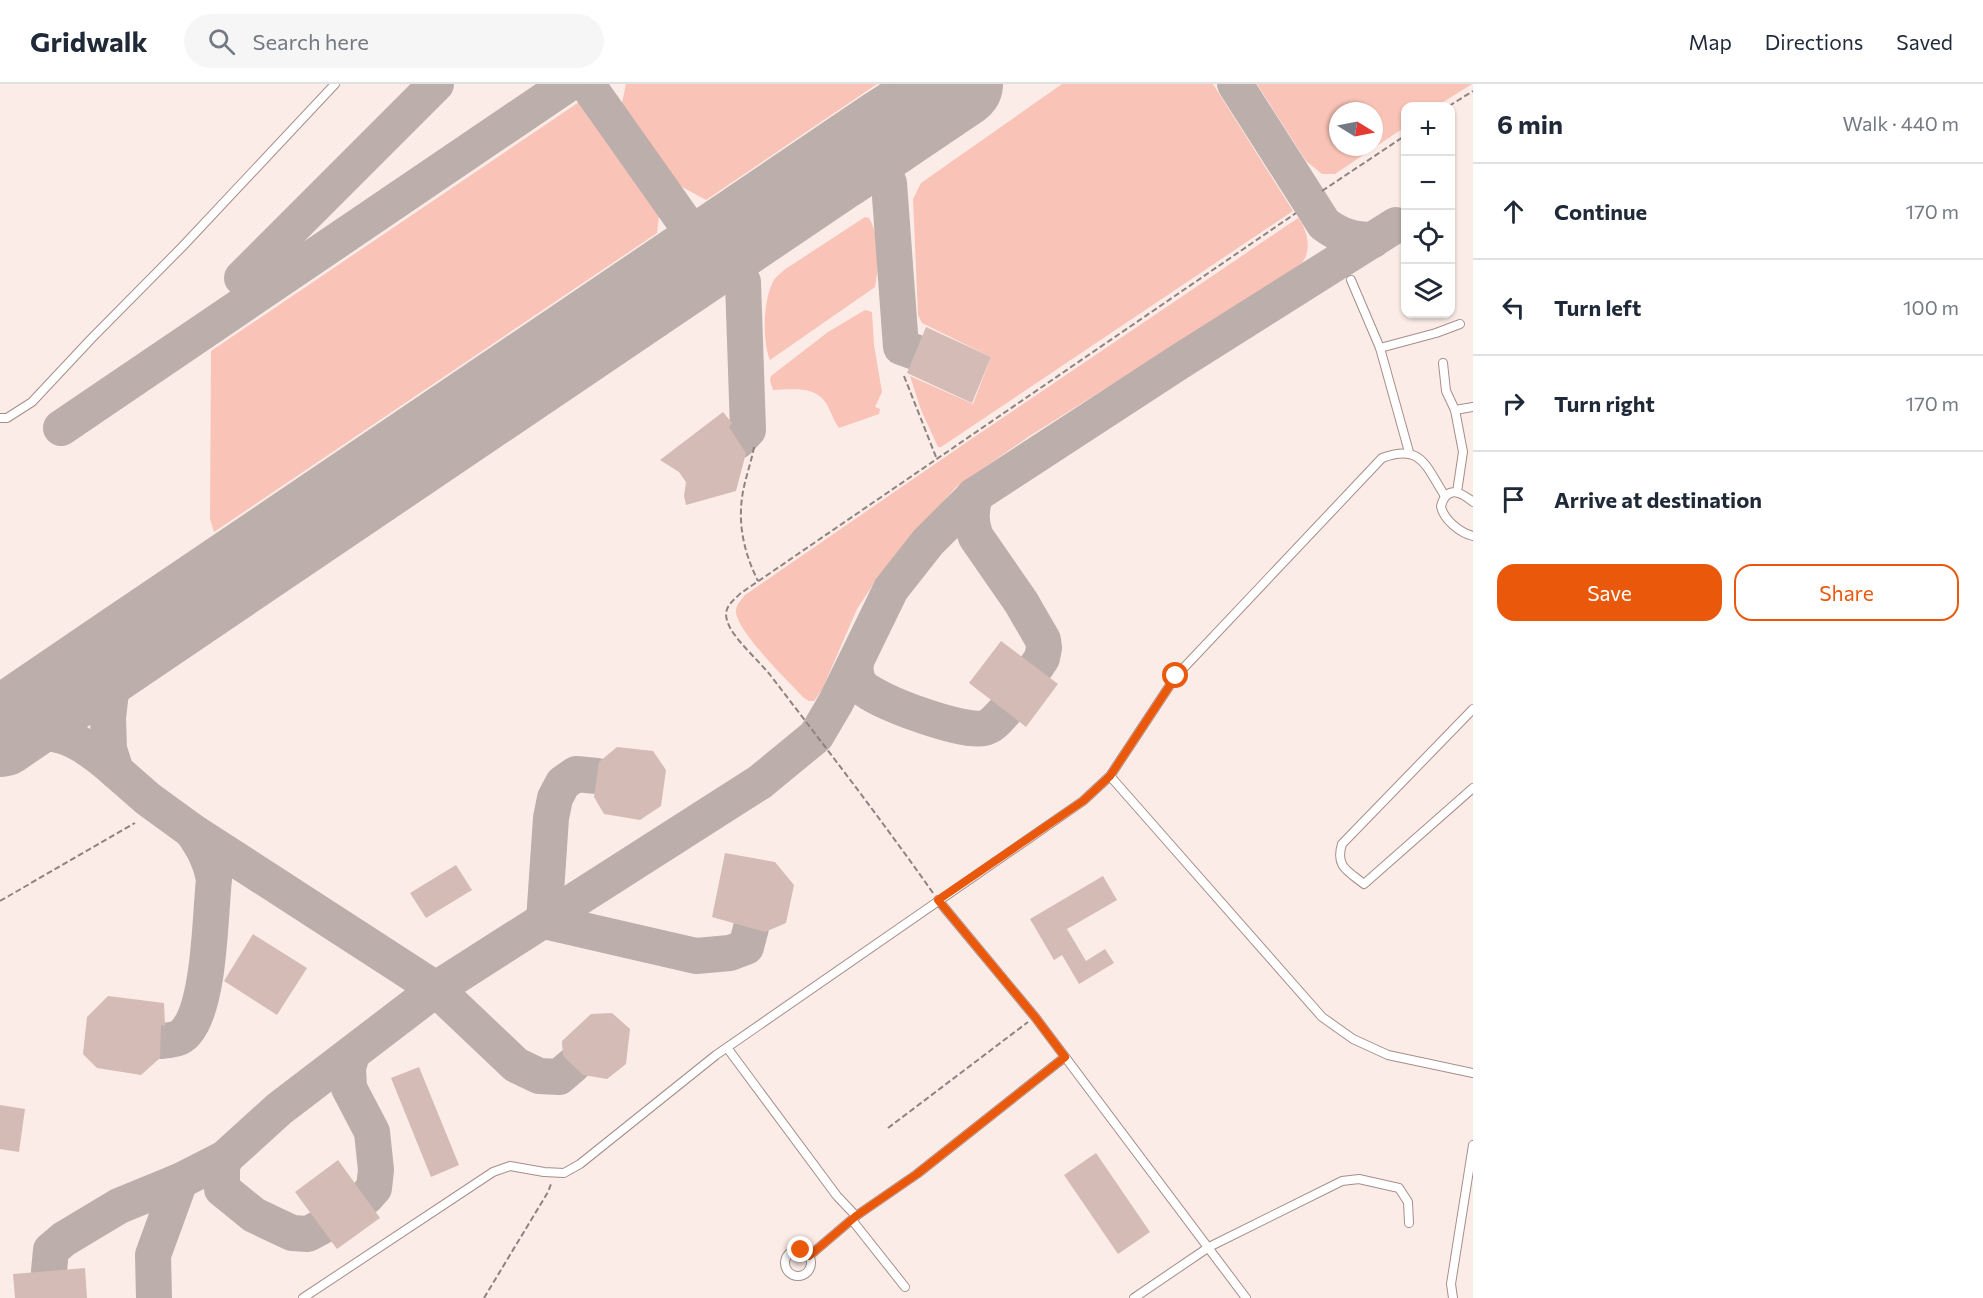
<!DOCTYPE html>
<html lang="en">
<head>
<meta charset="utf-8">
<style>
  body { margin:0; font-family:Commissioner,sans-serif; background:#f6f6f7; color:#1f2937 }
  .controls { position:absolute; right:18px; top:18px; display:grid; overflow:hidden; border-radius:12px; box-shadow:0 2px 4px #0004 }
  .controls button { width:54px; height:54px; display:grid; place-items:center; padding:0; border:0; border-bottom:2px solid #e0e1e3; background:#fff; color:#1f2937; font:30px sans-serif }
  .compass { position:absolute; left:1329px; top:18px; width:54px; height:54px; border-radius:50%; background:#fff; box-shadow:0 2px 4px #0004; rotate:100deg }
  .stop { position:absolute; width:18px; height:18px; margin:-14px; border:4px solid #ea580c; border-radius:50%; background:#fff }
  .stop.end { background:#ea580c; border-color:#fff; box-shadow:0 2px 6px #0008 }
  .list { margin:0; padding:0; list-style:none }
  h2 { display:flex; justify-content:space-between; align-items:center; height:78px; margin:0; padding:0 24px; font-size:26px }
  h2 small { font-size:20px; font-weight:400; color:#747a83 }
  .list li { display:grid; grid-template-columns:39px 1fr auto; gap:18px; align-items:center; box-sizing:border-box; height:96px; padding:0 24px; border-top:2px solid #e0e1e3 }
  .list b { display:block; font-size:22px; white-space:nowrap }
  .list em { font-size:20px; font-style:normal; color:#747a83 }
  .actions { display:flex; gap:12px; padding:18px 24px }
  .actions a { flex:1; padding:14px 0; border:2px solid #ea580c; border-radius:18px; text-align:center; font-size:21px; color:#ea580c }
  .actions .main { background:#ea580c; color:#fff }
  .icon { flex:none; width:33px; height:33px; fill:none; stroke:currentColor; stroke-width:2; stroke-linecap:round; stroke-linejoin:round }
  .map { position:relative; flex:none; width:1473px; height:1214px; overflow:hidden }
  header { display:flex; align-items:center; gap:36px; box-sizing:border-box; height:84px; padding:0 30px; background:#fff; border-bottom:2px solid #e0e1e3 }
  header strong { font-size:28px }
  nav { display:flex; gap:33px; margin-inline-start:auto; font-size:21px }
  .search { width:420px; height:54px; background:#f6f6f7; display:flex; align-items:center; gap:15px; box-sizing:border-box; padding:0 21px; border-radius:33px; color:#747a83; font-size:22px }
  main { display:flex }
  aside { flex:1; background:#fff }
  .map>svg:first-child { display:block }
</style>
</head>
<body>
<header>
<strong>Gridwalk</strong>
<div class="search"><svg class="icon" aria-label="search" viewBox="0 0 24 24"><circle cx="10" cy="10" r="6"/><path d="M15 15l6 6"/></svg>Search here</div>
<nav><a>Map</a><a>Directions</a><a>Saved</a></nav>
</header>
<main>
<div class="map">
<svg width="1473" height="1214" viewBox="0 0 1473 1214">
  <rect width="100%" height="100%" fill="#fcece8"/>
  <g fill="#f9c3b7" fill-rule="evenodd">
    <path d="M626,0H877L706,116L675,99L621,24Z"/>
    <path d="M1062,0H1213L1293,127L941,363H938L921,326L910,292L973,320L991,273L922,239L918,231L913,115L921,99Z"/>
    <path d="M1257,0H1472L1437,22H1406L1405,43L1335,90H1322L1306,77ZM1338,27H1374V63H1338Z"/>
    <path d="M582,16L659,132L657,149L214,448L210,435L211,267Z"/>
    <path d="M865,133L869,134C881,155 879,180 875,203L770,276C762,257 763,214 774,196C776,193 781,189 784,186Z"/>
    <path d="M1298,134C1306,144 1312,162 1304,176C1302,179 1297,183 1294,186L1028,353L955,404L876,496L857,525L822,606L814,617H809L804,614C790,599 736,547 736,527C736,521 741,516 745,511L964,360Z"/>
    <path d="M865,226L872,228L874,261L882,308L875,323L880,325L879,330L839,344C833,336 831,327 826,319C814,301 791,306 773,306L770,297L771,292L828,248Z"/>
  </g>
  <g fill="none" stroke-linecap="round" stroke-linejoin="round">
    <g stroke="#bcaeaa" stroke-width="36">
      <path d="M587,0L707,170"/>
      <path d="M1235,0L1324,140C1340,152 1353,156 1373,156"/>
      <path d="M889,99L901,263L915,268"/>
      <path d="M242,194L436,0"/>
      <path d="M61,344L568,0"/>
      <path d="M738,357L748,346L743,198"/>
      <path d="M975,411C971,427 970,437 976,453L1021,518L1043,556L1044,564L1042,574L1036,583"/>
      <path d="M122,566L111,608L108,634L109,665L116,687L148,715L192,747L436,905L516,981L539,992L559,993L573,981"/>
      <path d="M856,577C855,586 855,595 862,603C878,618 962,649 984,644C993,642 999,633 1005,627"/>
      <path d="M3,647C57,646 75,650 116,687"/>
      <path d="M597,692L576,690L563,699L555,714L551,734L544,837L696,872L730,869L746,863L751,844"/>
      <path d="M161,957C170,956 180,956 186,948C210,921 210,832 214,795C210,775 203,763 192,747"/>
      <path d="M352,970L348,984L349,1004L372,1048L376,1086L374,1104L366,1113"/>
      <path d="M225,1074L222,1083V1105L254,1131L292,1149L308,1150L321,1143"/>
      <path d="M49,1187L51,1166L64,1155L119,1122L180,1097L225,1074L279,1025L436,905L760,698L816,652L836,618L891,505L928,458L975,411L1179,278L1396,141"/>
      <path d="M154,1214L153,1171L180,1097"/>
    </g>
    <g stroke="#bcaeaa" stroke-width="88">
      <path d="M839,81L959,0"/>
      <path d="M0,649L122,566L889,47L122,566L0,649"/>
    </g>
  </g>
  <g fill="#d5bbb5">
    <path d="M926,243L991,273L972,319L907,289Z"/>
    <path d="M723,328L732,339L729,343L746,369L736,407L686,421L684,412L686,398L679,388L660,376Z"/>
    <path d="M1001,557L1058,600L1026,643L969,599Z"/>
    <path d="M617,663L653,667L666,686L661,722L640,736L604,730L594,713L599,678Z"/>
    <path d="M725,769L775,778L794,801L786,839L765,848L712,833Z"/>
    <path d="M456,781L472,806L426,834L410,809Z"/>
    <path d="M1103,792L1117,816L1067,845L1086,877L1105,865L1114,879L1079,900L1062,871L1054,876L1030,835Z"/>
    <path d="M253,850L307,884L277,931L224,897Z"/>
    <path d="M108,912L164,919L165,942L161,941L160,974L141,991L97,984L83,970L87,933Z"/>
    <path d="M612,929L630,945L626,980L607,995L583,991L563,972L562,957L591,930Z"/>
    <path d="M419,983L459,1081L431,1093L391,994Z"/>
    <path d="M0,1021L25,1025L19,1068L0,1065Z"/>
    <path d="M1096,1069L1150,1148L1118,1170L1064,1091Z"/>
    <path d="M338,1076L380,1134L337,1165L295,1108Z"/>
    <path d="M85,1184L87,1214H15L13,1190Z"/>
  </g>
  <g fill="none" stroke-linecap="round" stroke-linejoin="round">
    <defs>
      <g id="service">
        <path d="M1351,196L1380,264L1409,368"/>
        <path d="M1380,264L1436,249L1460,240"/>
        <path d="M1443,279L1446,307L1455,326L1463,368L1457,408"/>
        <path d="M1455,326L1473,323"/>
        <path d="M0,334H7L32,318L91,255L183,162L335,0"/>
        <path d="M1473,418C1461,408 1447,401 1441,422C1443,435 1460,449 1473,452"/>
        <path d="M1473,625L1342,760C1335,783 1348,787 1364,800L1473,704"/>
        <path d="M1110,692L1322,933L1353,955L1388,971L1473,989"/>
        <path d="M938,816L1035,933L1246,1214"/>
        <path d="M728,965L837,1112L856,1132"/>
        <path d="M852,1136L905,1203"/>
        <circle cx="798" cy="1179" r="13"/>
        <path d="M809,1172L856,1132L917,1090L1065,973"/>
        <path d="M303,1214L493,1088L510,1082L544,1088L564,1089L580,1080L716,971L1083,717L1110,692L1176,592L1382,374C1422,359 1426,383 1445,412"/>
        <path d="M1134,1214L1209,1163L1342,1097L1359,1095L1399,1104L1408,1118L1409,1139"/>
        <path d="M1453,1214L1451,1200L1473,1061"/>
      </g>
    </defs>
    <use href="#service" stroke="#a68e89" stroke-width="10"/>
    <g stroke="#8f837f" stroke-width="2" stroke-dasharray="6 3" stroke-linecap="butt">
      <path d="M1449,22L1473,7"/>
      <path d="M1322,107L1406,51"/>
      <path d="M904,292L936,373"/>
      <path d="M754,363C751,380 744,397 742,414C738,443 745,471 758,497"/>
      <path d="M933,809C881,735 826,664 771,592C761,579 732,553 728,539C722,525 731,518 741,509L1296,129"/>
      <path d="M0,817L135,739"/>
      <path d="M888,1044L1028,938"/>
      <path d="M484,1214L548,1108L551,1100"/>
    </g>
    <use href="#service" stroke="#fff" stroke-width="8"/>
  </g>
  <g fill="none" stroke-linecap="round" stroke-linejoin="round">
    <path stroke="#ea580c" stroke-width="8" d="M801,1166L809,1172L856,1132L917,1090L1065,973L1035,933L938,816L1083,717L1110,692L1176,592"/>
  </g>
</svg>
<div class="controls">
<button>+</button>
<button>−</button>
<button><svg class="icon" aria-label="locate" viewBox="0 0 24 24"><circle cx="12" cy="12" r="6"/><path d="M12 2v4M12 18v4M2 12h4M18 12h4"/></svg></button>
<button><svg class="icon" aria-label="layers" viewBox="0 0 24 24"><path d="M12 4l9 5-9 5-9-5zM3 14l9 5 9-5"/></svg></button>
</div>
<svg class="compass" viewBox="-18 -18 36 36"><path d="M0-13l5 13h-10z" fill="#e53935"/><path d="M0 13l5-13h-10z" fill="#747a83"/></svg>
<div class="stop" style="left:1176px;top:592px"></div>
<div class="stop end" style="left:801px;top:1166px"></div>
</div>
<aside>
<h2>6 min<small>Walk · 440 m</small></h2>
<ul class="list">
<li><svg class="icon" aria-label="ahead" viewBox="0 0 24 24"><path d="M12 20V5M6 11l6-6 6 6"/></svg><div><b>Continue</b></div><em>170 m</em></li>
<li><svg class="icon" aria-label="left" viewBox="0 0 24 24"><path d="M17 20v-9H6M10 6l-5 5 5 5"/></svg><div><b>Turn left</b></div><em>100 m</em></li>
<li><svg class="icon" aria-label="right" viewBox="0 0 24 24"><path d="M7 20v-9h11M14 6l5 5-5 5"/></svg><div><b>Turn right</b></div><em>170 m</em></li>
<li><svg class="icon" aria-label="arrive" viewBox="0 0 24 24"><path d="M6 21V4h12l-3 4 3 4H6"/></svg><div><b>Arrive at destination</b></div></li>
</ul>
<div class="actions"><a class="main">Save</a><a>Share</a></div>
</aside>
</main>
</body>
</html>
